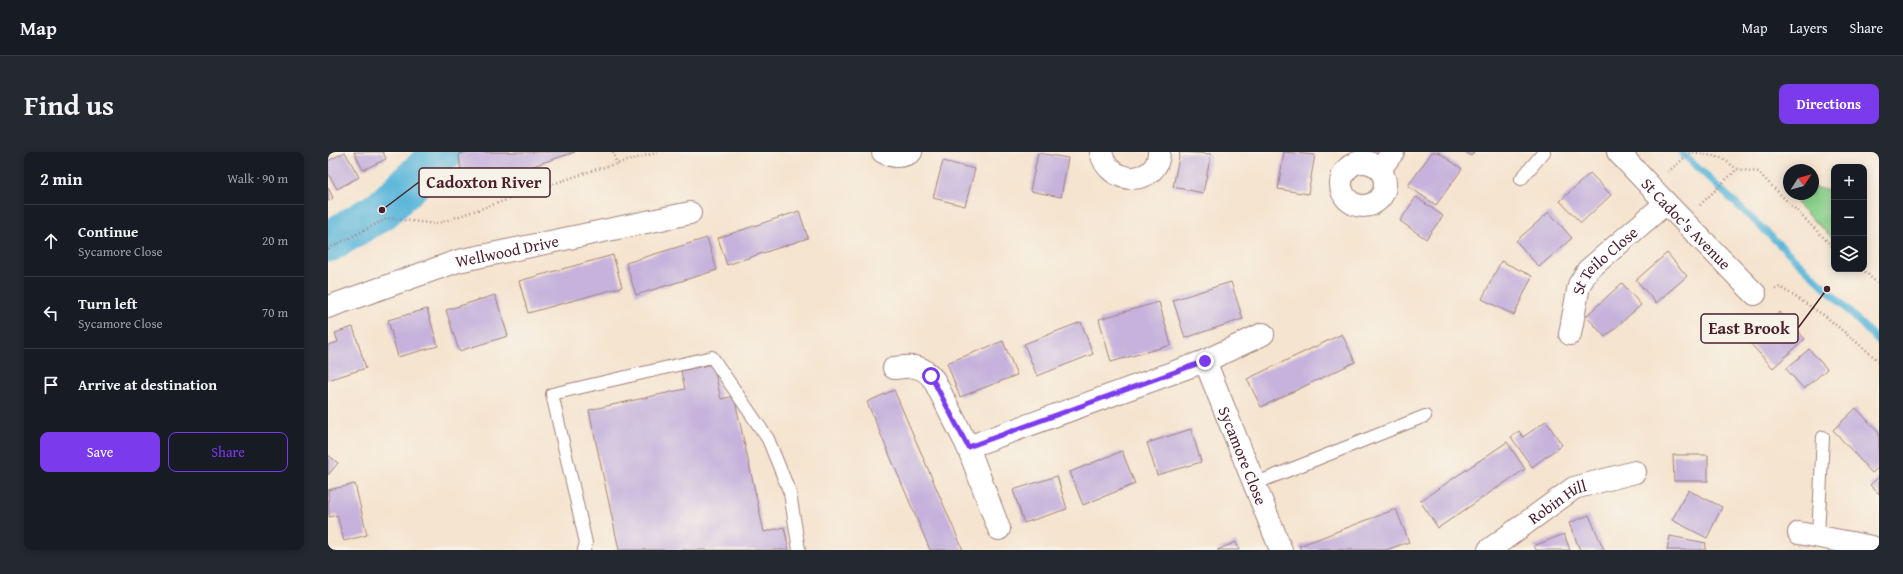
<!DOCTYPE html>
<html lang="en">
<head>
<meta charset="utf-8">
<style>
  body { margin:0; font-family:"Gentium Book Plus",serif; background:#242831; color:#f1f3f6 }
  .controls { position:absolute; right:12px; top:12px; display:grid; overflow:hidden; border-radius:8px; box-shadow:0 2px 10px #0003 }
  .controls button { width:36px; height:36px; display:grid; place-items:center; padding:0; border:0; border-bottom:1px solid #363941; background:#171b24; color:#f1f3f6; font:20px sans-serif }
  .compass { position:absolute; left:1455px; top:12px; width:36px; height:36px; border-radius:50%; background:#171b24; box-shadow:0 2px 10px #0003; rotate:54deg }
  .stop { position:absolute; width:12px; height:12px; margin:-9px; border:3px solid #7c3aed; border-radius:50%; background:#fff }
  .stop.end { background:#7c3aed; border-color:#fff; box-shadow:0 1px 4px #0008 }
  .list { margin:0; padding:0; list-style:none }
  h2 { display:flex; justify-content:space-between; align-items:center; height:52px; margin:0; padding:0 16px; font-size:17px }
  h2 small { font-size:13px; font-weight:400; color:#9ea1a6 }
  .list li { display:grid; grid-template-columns:26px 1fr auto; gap:12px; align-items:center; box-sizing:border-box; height:72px; padding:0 16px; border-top:1px solid #363941 }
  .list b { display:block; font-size:15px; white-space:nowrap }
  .list p { margin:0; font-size:13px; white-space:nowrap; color:#9ea1a6 }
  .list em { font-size:13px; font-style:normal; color:#9ea1a6 }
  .actions { display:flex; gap:8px; padding:12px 16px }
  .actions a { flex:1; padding:9px 0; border:1px solid #7c3aed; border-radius:8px; text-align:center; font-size:14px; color:#7c3aed }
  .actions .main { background:#7c3aed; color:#fff }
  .icon { flex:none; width:22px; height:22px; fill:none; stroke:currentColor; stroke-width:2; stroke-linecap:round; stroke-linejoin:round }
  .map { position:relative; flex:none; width:1551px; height:398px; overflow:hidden; border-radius:8px }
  header { display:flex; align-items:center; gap:24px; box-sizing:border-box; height:56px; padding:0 20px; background:#171b24; border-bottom:1px solid #363941 }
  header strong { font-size:19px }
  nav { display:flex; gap:22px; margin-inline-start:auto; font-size:14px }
  .intro { display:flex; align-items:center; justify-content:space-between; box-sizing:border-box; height:96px; padding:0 24px }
  h1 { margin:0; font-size:28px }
  .button { padding:10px 18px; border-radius:8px; background:#7c3aed; color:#fff; font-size:14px; font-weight:700 }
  main { display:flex; gap:24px; padding:0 24px }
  aside { flex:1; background:#171b24; border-radius:8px; box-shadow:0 2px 10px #0003 }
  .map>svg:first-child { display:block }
</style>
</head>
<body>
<header>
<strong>Map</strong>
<nav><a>Map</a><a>Layers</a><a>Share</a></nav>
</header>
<div class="intro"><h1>Find us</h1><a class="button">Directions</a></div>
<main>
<aside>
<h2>2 min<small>Walk · 90 m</small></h2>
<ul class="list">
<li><svg class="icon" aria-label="ahead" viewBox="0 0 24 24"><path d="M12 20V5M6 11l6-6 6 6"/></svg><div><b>Continue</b><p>Sycamore Close</p></div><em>20 m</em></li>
<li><svg class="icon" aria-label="left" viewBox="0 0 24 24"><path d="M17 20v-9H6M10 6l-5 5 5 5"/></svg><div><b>Turn left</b><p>Sycamore Close</p></div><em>70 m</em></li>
<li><svg class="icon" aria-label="arrive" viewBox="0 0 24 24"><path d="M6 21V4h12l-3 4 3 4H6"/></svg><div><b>Arrive at destination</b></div></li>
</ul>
<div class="actions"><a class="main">Save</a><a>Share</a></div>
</aside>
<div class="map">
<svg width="1551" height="398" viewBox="0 0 1551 398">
  <rect width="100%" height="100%" fill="#f7f3e8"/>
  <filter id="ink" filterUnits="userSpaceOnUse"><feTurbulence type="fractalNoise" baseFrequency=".025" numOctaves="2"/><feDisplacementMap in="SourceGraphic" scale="8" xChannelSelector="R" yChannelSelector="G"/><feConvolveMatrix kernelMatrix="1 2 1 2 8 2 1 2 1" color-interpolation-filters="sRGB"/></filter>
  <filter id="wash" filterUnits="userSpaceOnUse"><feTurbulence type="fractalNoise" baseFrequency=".012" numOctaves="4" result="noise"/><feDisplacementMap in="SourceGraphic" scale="16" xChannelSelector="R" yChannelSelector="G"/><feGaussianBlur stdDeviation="0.9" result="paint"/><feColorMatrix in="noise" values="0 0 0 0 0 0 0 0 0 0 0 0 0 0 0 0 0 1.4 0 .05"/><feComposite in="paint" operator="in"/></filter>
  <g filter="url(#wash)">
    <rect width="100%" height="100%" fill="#f5e4cf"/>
    <path fill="#88cf89" stroke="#69775a" d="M1485,35L1506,40V87L1473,57L1468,48L1470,42H1485Z"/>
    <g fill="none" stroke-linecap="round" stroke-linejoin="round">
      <path stroke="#5db7da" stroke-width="7" d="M1353,0L1499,137L1551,190"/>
      <path stroke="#5db7da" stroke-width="41" d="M0,90L54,58L115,0"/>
    </g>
    <g id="blocks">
      <g fill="#c6b2dc">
        <path d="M17,0L31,25L9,37L0,21V9Z"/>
        <path d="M26,0H55L58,7L35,18Z"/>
        <path d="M139,0H247L193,18L134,32L131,2Z"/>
        <path d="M852,0L883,2L875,41L845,35Z"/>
        <path d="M956,0L987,3L980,42L950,37Z"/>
        <path d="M1104,0H1110L1134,17L1108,53L1080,34Z"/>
        <path d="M1137,0H1146L1143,4Z"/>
        <path d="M710,1L740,6L733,45L702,39Z"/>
        <path d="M615,9L647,17L637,54L605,46Z"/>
        <path d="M1262,21L1283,43L1253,71L1232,49Z"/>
        <path d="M0,35L5,46L0,49Z"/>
        <path d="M1088,45L1115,64L1098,87L1072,69Z"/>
        <path d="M471,59L480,86L399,113L390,86Z"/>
        <path d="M1221,60L1244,86L1211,115L1188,89Z"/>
        <path d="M379,86L389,118L308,143L298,111Z"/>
        <path d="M1339,101L1359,124L1328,151L1308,128Z"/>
        <path d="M285,103L294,135L200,161L191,129Z"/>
        <path d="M1173,109L1204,124L1186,163L1154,147Z"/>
        <path d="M903,130L915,167L857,186L845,148Z"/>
        <path d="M1294,131L1313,153L1277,185L1258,164Z"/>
        <path d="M167,143L180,184L131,199L118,158Z"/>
        <path d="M831,150L843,193L783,210L771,167Z"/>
        <path d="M99,157L110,194L70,205L60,168Z"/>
        <path d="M1452,160L1477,187L1445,216L1420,189Z"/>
        <path d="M753,170L765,202L709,224L696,192Z"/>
        <path d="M25,175L38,216L0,228V193L10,190L7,181Z"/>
        <path d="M1014,182L1027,210L933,255L919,227Z"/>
        <path d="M675,189L689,223L632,245L619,211Z"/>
        <path d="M1481,197L1499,217L1476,237L1458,217Z"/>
        <path d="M385,212L393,247L406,244L436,380L456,375L461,398H291L261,258L357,237L353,219Z"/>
        <path d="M566,238L635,398H602L539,250Z"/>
        <path d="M1528,256L1551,281V315L1544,321L1505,278Z"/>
        <path d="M1218,269L1234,293L1204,315L1183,285L1191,279L1195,285Z"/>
        <path d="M863,277L873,310L829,323L819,291Z"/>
        <path d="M1179,290L1197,317L1110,376L1092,349Z"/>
        <path d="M794,299L807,332L755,353L742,320Z"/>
        <path d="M0,303L10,311L0,323Z"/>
        <path d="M1345,303H1380V329H1346Z"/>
        <path d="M729,324L739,357L696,371L685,338Z"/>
        <path d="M1551,325V342L1542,333Z"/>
        <path d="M27,332L39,383L16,389L9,363L1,365L0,338Z"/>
        <path d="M1360,338L1394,355L1379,386L1344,368Z"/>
        <path d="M1068,357L1081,390L1058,398H973L971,394Z"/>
        <path d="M1261,363L1276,398H1252L1241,371Z"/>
        <path d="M1236,382L1242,398H1208L1206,394Z"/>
        <path d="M1342,384L1378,391L1377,398H1339Z"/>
        <path d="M908,390L911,398H889Z"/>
      </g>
    </g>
  </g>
  <g filter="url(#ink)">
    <use href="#blocks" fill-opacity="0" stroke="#a0827d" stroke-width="1"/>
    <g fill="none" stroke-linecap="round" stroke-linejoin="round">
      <defs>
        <g id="lane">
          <path d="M1193,27L1216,0"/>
          <path d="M926,332L1097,264"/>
          <path d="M1490,384L1495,285"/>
          <path d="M256,398L258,391L224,242L384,205L440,287L462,341L471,398"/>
        </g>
        <g id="street">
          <path d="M555,0C564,5 574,5 583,0"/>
          <path d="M773,0C780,35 831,34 831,0"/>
          <path id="s1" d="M1290,0L1338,51L1427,142"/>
          <circle cx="1035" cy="32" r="22"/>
          <path d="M1052,17L1065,0"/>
          <path id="s2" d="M0,155L130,109L362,61"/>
          <path id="s3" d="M1242,182L1251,133L1260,118L1338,51"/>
          <path d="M877,209L935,182"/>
          <path d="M566,216C584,214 594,212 606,228L640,295L671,377"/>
          <path id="s4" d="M640,295L877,209L953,398"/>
          <path d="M1471,381L1544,395L1550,398"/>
          <path id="s5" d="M1161,398L1246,336L1307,320"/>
        </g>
      </defs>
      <use href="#lane" stroke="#a0827d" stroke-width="14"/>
      <use href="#street" stroke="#a0827d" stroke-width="24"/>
      <g stroke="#a0827d" stroke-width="2.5" stroke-dasharray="1 3" stroke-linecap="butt">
        <path d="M285,0L289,12"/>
        <path d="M1365,0L1394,6L1409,17"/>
        <path d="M1340,20L1363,0"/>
        <path d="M1372,53L1409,17L1430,20L1506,96"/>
        <path d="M0,97L60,66L108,72L269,17L331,0"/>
        <path d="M1534,117L1551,133"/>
        <path d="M1447,137L1452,135L1497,164L1551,209"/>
      </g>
      <use href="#lane" stroke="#fff" stroke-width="12"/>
      <use href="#street" stroke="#fff" stroke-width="22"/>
    </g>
  </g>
  <g fill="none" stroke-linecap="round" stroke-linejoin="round" filter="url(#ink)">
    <path stroke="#7c3aed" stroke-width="5" d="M603,224L640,295L877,209"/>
  </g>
  <g text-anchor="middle" stroke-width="3" stroke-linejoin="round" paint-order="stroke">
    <g font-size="16" fill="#4a1f2b" stroke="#f7f3e8">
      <text dy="6" stroke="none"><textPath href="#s1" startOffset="99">St Cadoc's Avenue</textPath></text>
      <text dy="6" stroke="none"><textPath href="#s2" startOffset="188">Wellwood Drive</textPath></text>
      <text dy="6" stroke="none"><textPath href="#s3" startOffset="85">St Teilo Close</textPath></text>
      <text dy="6" stroke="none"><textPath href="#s4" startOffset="354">Sycamore Close</textPath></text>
      <text dy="6" stroke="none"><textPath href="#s5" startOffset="84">Robin Hill</textPath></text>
    </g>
  </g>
  <path fill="none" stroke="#4a1f2b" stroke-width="1.5" d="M54 58L91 30M1499 137L1470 176"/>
  <g fill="#4a1f2b" stroke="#f7f3e8" stroke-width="1.5">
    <circle cx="54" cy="58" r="4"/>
    <circle cx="1499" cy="137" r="4"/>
  </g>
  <g fill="#f7f3e8" stroke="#4a1f2b" stroke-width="1.5">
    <rect x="91" y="16" width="131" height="29" rx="4"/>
    <rect x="1373" y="162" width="97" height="29" rx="4"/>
  </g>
  <g font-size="17" text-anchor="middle" font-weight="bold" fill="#4a1f2b">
    <text x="156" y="36">Cadoxton River</text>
    <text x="1421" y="182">East Brook</text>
  </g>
</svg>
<div class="controls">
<button>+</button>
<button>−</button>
<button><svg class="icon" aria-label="layers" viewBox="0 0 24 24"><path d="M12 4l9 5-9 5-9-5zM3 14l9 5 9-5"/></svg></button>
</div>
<svg class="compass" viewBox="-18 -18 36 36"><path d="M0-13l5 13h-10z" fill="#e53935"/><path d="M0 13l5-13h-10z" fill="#9ea1a6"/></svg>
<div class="stop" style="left:603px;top:224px"></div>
<div class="stop end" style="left:877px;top:209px"></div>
</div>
</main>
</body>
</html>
